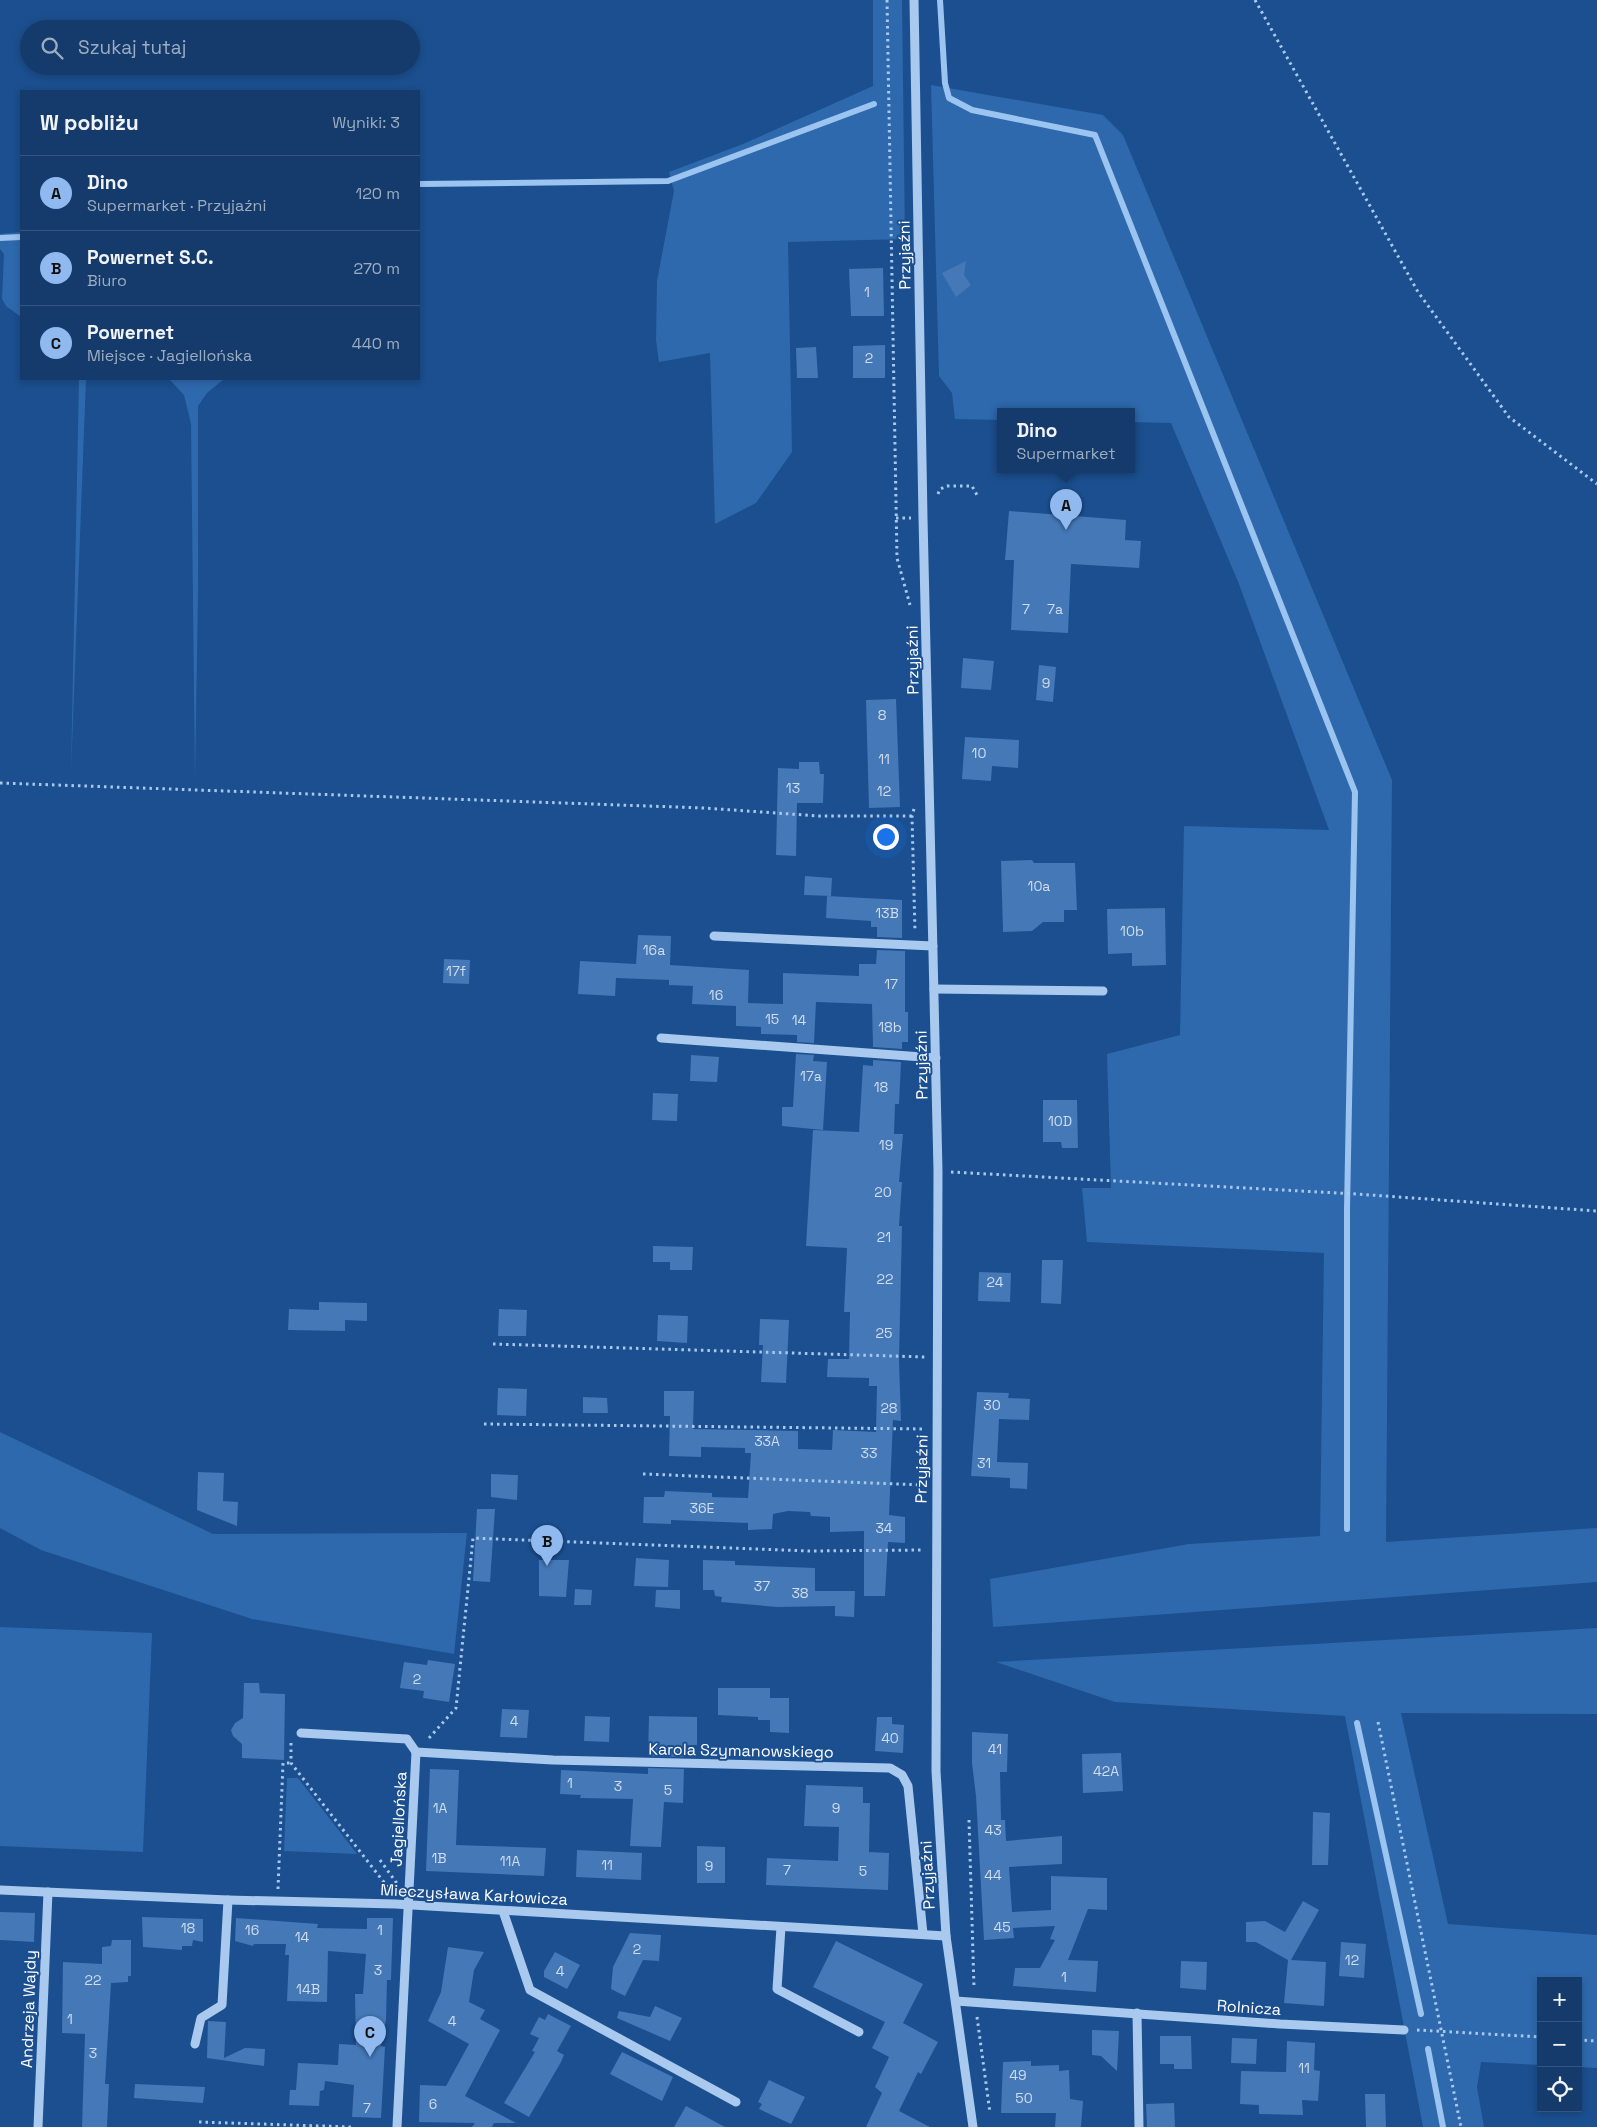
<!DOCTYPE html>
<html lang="pl">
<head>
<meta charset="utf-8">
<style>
  body { margin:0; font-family:"Space Grotesk",sans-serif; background:#1d4271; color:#f1f3f6 }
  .controls { position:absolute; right:15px; bottom:15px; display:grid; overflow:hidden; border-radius:0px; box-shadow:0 2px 8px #0003 }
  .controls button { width:45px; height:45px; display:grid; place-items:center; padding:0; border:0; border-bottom:1px solid #33557e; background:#143b6b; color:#f1f3f6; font:25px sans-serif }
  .you { position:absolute; left:885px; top:836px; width:18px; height:18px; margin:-12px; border:4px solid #fff; border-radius:50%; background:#1a73e8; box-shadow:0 0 0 8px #1a73e833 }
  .badge { display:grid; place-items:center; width:32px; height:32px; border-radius:50%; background:#90b9f0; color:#111; font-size:16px; font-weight:700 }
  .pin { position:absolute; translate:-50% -41px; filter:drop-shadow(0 1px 2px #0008) }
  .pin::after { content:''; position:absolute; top:26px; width:18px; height:15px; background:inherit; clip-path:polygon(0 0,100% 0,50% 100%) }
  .popup { position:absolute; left:997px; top:408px; width:138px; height:65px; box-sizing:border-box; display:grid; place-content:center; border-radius:0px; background:#143b6b; filter:drop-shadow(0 1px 4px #0005); font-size:16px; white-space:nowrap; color:#9dadc1 }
  .popup b { font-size:19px; color:#f1f3f6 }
  .popup::after { content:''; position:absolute; left:50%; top:100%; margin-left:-10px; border:10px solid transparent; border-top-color:#143b6b }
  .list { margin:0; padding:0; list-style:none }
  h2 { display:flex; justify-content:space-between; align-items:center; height:65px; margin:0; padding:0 20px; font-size:21px }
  h2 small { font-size:16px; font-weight:400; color:#9dadc1 }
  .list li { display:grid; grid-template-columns:32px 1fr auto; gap:15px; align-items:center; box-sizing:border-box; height:75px; padding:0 20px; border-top:1px solid #33557e }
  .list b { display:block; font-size:19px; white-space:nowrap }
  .list p { margin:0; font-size:16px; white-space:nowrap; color:#9dadc1 }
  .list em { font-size:16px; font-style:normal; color:#9dadc1 }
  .icon { flex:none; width:28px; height:28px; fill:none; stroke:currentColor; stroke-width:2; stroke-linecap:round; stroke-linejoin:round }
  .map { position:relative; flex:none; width:1597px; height:2127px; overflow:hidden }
  .search { position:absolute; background:#143b6b; box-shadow:0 2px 8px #0003; left:20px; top:20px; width:400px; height:55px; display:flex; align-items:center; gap:12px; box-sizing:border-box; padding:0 18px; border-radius:28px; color:#9dadc1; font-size:19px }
  .panel { position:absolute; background:#143b6b; box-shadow:0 2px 8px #0003; left:20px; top:90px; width:400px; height:290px; border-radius:0px }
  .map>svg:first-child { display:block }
</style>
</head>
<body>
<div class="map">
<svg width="1597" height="2127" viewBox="0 0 1597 2127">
  <rect width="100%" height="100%" fill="#1b4f8f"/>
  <g fill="#2e69ad">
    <path d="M873,0H902L905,239L788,242L792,452L756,503L715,524L710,353L659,362L656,340L657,281L674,191L669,172L743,144L873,86Z"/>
    <path d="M931,85L1103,115L1123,135L1392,780L1386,1542L1597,1528V1582L993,1627L990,1579L1189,1544L1320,1536L1324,1253L1087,1242L1082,1188H1111L1107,1054L1180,1035L1184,826L1329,830L1239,584L1171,423L1131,422V411H1001V420L955,419L952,393L939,376Z"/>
    <path d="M21,232V317L6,306L2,299L4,254L0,249V234Z"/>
    <path d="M79,379H86L71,772Z"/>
    <path d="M169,379H224L207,393L198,406V591L195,781L191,424L184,395Z"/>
    <path d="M0,1432L213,1534L467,1533L454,1654L252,1619L41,1550L0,1528Z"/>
    <path d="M0,1627L152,1633L143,1852L0,1846Z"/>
    <path d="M1597,1628V1714L1401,1713L1448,1924L1597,1935V2068L1578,2067V1981H1541V2065L1481,2062L1477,2087L1484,2127H1423L1345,1716L1115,1702L996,1662Z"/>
    <path d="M287,1778H298L357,1854L284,1851Z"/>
  </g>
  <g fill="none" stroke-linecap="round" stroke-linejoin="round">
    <g stroke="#9cc4f0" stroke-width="6">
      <path d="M940,0L945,83L949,98L972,110L1095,135L1355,792L1347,1209V1529"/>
      <path d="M419,184L668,181L874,104"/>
      <path d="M0,238L21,237"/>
      <path d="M1357,1723L1421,2014"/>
      <path d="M1428,2049L1443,2127"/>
    </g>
  </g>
  <g fill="#4478b7">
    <path d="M966,261L964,275L971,285L956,297L942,273Z"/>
    <path d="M883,268L884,316H851L849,269Z"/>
    <path d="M885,345V378H853V346Z"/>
    <path d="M816,347L818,378H797L796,348Z"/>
    <path d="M1009,511L1126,520L1125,540L1141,541L1139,568L1071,564L1068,633L1011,630L1014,560H1005Z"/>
    <path d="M963,658L994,661L991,690L961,688Z"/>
    <path d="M1039,665L1056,667L1053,702L1036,700Z"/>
    <path d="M896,699L900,807L869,808L866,700Z"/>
    <path d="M965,737L1019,740L1018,768L992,766L991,781L962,779Z"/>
    <path d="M799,762H819L820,774H824L823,803H797L796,856L776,855L778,768L799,769Z"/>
    <path d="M1032,860L1034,863H1075L1077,910H1064V922H1043L1032,931L1003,932L1001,861Z"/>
    <path d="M805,876L832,878L831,896L804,895Z"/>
    <path d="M827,896L902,900V938L877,937V927H871V921L826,918Z"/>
    <path d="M1165,908L1166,965L1132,966V953L1108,954L1107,909Z"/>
    <path d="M638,935L671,936L670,965L749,970L748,1003L783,1004V973L859,976V964H876L877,950L905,951V1012H908V1042H902V1049L873,1047L872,1004L816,1002L814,1043L797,1042V1035L761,1034V1027L736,1026V1006L692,1004L693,986L669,985V980L616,978L615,996L578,994L580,961L636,964Z"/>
    <path d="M444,959L470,960L469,984L443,983Z"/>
    <path d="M796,1054L814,1055L813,1061L827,1062L823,1130L782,1126V1107H793Z"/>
    <path d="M691,1055L719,1057L717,1082L690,1081Z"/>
    <path d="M873,1060L901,1062L899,1104H895L894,1134H903L899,1182H902L899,1226H902L899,1361L901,1421L893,1420L889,1515L905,1517V1543L888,1542L885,1596H864V1531L830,1532V1517L811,1516L810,1512L788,1511L773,1514L772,1529L748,1530V1523L671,1520V1524L643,1523L644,1497H664L665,1491L712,1493V1497L748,1498L751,1453H745V1448L701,1447V1457L669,1456L670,1416H664V1391H694L693,1429L798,1431V1449L832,1450L833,1430L876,1432L877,1386H869V1378L827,1377L828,1359H849L850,1312H844L847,1248L806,1246L813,1130L859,1132L863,1065L873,1066Z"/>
    <path d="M653,1093L678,1094L677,1121L652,1120Z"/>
    <path d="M1043,1100H1077L1078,1148H1062L1061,1142H1043Z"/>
    <path d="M653,1246L693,1247L692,1270H670V1262H653Z"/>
    <path d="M1042,1260H1063L1061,1304L1041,1303Z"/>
    <path d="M979,1272L1011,1273L1010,1302L978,1301Z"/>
    <path d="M319,1302L367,1303V1321L345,1320V1331L288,1330L289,1309L319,1310Z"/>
    <path d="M499,1309L527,1310L526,1336H498Z"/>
    <path d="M658,1315L688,1316L687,1343L657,1341Z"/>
    <path d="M760,1319L789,1320L786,1383L761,1382L763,1345H759Z"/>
    <path d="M498,1388L527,1389L526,1416L497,1415Z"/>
    <path d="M977,1392L1009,1393L1008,1398L1030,1399L1029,1420L999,1419L997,1462L1028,1463L1027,1489L1010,1488V1478L971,1476Z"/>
    <path d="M583,1397L607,1398L608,1413H583Z"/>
    <path d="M198,1472L224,1473L223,1501L238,1502L237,1526L197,1510Z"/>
    <path d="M491,1474L518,1475L517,1500L491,1497Z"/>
    <path d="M477,1509H495L490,1582L473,1581Z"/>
    <path d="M636,1558L669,1560L668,1587L634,1586Z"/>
    <path d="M539,1560H569L566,1597L539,1596Z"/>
    <path d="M703,1560L735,1561V1565L815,1568V1591H855L854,1617L835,1616V1606L777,1607L721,1602L722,1597L715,1596L714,1590H703Z"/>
    <path d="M575,1589L592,1590L591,1605H574Z"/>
    <path d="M656,1590H680V1609L655,1607Z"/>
    <path d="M428,1660L455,1664L449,1702L423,1698L424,1691L400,1688L404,1662L427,1665Z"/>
    <path d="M244,1683H259L260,1693L285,1694L284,1760L242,1758V1744L233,1736L231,1730L235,1723L243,1718Z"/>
    <path d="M718,1688H770V1698H789V1733L770,1732V1720H758V1717L718,1715Z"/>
    <path d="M502,1709L529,1710L527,1738L500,1737Z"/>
    <path d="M585,1716L610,1717L609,1742L584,1741Z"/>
    <path d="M649,1716L697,1717V1745H686L685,1757L648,1756Z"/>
    <path d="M877,1717H892V1724L904,1725L903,1753L875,1751Z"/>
    <path d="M972,1732L1008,1734L1007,1772H1000L1001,1820H1005L1006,1841L1062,1836V1864L1009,1867L1012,1912L1051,1910V1876L1107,1878V1910L1088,1909L1068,1960L1098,1961L1096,1992L1013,1986L1015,1968H1040L1055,1940L1050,1939L1055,1926L1013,1928L1014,1938L984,1940L976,1796L972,1763Z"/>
    <path d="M1121,1753L1123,1791L1083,1793L1082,1754Z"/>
    <path d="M648,1768L684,1769L683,1803L664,1802L661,1847L630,1846L633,1799L580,1798L581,1795L560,1794L561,1770L648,1774Z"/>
    <path d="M430,1769L459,1770L456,1845L546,1848L544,1876L426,1871Z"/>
    <path d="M806,1785L863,1787V1803H870L869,1852L889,1853L888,1890L766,1885L767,1858L838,1861L839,1827L804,1826Z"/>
    <path d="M1313,1812L1330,1813L1328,1865H1312Z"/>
    <path d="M697,1846L725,1847V1883H697Z"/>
    <path d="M577,1850L642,1853L641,1880L576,1877Z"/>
    <path d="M1303,1901L1319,1910L1291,1960L1326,1962L1324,2006L1284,2003L1288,1960L1256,1942H1246V1922L1265,1921L1285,1932Z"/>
    <path d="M0,1912L35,1913L34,1942L0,1940Z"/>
    <path d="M142,1917L203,1919V1942L193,1940L192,1946H182V1950L143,1947Z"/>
    <path d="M236,1918L318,1924L317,1928L367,1929V1918H393L391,1980H387L386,2020L381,2046L385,2047L381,2118L352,2117L354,2085L325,2081L324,2090L320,2091L319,2106L289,2105L290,2090H296L298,2063L338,2065L339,2044L356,2045L355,1994H363L366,1954L328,1951L327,2002L287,2001L289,1955H285L286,1944H254L253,1946L235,1941Z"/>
    <path d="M630,1933L661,1935L659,1961L643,1960L625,1996L611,1989L613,1967Z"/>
    <path d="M112,1940H131V1976H128V1982L111,1983L105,2084H109L107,2127H82L85,2034L62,2033L63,1962L102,1964V1947L111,1946Z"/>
    <path d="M836,1941L923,1984L903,2023L938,2042L921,2074L918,2072L899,2111L930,2127H866L882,2093L875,2087L889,2057L872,2048L885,2022L813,1987Z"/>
    <path d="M1341,1942L1366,1944L1364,1978L1339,1976Z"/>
    <path d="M448,1947L484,1952L474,1970L469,2002L485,2010L480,2019L500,2030L465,2096L516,2123H494L492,2127H472L475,2123L419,2122L420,2085L446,2086L469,2044L428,2021L441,1992Z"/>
    <path d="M555,1952L580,1965L567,1989L544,1977V1971Z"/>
    <path d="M1181,1961L1207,1962L1206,1990L1180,1988Z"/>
    <path d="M655,2006L682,2018L670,2041L617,2018L619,2011L650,2017Z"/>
    <path d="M548,2014L571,2026L557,2051L564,2055L561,2062L529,2117L504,2103L535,2052L532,2051L539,2038L530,2034L539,2017L545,2020Z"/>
    <path d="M208,2021L226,2022L224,2058L245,2048L265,2049L264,2066L207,2058Z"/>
    <path d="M1092,2030L1119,2031L1117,2071L1101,2056L1092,2055Z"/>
    <path d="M1160,2036H1191L1192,2069H1174V2064H1160Z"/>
    <path d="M1232,2038L1257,2039L1256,2064L1231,2063Z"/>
    <path d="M1287,2041L1315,2043L1314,2070L1320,2071L1318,2101L1302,2100L1303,2115L1259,2114V2105L1240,2104L1241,2071L1286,2072Z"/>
    <path d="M622,2052L673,2077L662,2101L610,2074Z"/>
    <path d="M1031,2061V2066L1059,2065V2071L1069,2070L1070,2099L1083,2101L1081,2127H1055L1056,2113H1001L1003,2062Z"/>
    <path d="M769,2080L805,2097L791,2124L759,2109L762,2104L758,2102Z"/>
    <path d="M135,2084L205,2087L203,2103L134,2098Z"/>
    <path d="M1365,2094H1385L1386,2127H1366Z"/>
    <path d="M1174,2103L1175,2127H1147L1146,2104Z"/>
    <path d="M686,2106L725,2127H674Z"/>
  </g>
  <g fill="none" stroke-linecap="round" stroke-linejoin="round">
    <g stroke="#a9c9ee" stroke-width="3" stroke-dasharray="2.5 4" stroke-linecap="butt">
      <path d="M887,0L897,558L910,605"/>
      <path d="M1255,0L1418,292L1509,417L1597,484"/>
      <path d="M938,494L940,489L947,486H972L977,495"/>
      <path d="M896,518H911"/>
      <path d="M0,783L704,808L819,816H913"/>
      <path d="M914,809L912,816L915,932"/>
      <path d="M951,1172L1356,1194L1597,1211"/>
      <path d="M493,1344L925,1357"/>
      <path d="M484,1424L924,1429"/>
      <path d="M643,1474L922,1485"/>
      <path d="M1378,1722L1461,2127"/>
      <path d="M429,1738L456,1708L473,1538L809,1551L922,1550"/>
      <path d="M291,1743V1763L390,1890"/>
      <path d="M969,1820L974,1988"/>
      <path d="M380,1860L396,1882L389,1888"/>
      <path d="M278,1889L283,1763H291"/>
      <path d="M977,2017L990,2113"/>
      <path d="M1417,2030L1541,2037"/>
      <path d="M1578,2040L1597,2041"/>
      <path d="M199,2122L352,2127"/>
    </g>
    <g stroke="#a9c9ee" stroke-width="9">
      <path d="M914,0L923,518L938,1171L936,1771L946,1936L973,2127"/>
      <path d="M714,936L933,946"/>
      <path d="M934,989L1103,991"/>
      <path d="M661,1038L936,1058"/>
      <path d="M301,1733L407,1739L416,1752"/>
      <path d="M416,1752L553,1760L890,1768L902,1775L908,1786L923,1934"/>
      <path d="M0,1890L228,1900L395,1904L946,1936"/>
      <path d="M503,1911L530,1990L736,2102"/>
      <path d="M781,1927L777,1989L859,2032"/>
      <path d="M956,2001L1280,2024L1404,2030"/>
      <path d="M1137,2013L1139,2127"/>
      <path d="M195,2044L201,2018L222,2005L228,1900"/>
      <path d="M38,2127L48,1892"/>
      <path d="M397,2127L416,1752"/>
    </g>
  </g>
  <g text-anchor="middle" stroke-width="4" stroke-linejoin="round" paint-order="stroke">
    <g font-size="14" fill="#d0dded">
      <text x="867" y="297">1</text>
      <text x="869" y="363">2</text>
      <text x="1026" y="614">7</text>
      <text x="1055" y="614">7a</text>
      <text x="1046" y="688">9</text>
      <text x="882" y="720">8</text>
      <text x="979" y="758">10</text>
      <text x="884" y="764">11</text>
      <text x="793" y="793">13</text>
      <text x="884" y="796">12</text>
      <text x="1039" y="891">10a</text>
      <text x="887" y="918">13B</text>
      <text x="1132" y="936">10b</text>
      <text x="654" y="955">16a</text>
      <text x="456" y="976">17f</text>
      <text x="891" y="989">17</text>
      <text x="716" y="1000">16</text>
      <text x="772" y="1024">15</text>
      <text x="799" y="1025">14</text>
      <text x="890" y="1032">18b</text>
      <text x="811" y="1081">17a</text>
      <text x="881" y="1092">18</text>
      <text x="1060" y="1126">10D</text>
      <text x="886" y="1150">19</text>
      <text x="883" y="1197">20</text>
      <text x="884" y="1242">21</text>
      <text x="885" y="1284">22</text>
      <text x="995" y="1287">24</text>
      <text x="884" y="1338">25</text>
      <text x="992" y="1410">30</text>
      <text x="889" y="1413">28</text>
      <text x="767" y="1446">33A</text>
      <text x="869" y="1458">33</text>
      <text x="984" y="1468">31</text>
      <text x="702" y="1513">36E</text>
      <text x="884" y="1533">34</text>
      <text x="762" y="1591">37</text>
      <text x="800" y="1598">38</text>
      <text x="417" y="1684">2</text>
      <text x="514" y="1726">4</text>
      <text x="890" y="1743">40</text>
      <text x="995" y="1754">41</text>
      <text x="1106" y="1776">42A</text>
      <text x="570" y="1788">1</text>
      <text x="618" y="1791">3</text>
      <text x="668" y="1795">5</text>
      <text x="440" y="1813">1A</text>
      <text x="836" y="1813">9</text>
      <text x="993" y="1835">43</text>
      <text x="439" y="1863">1B</text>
      <text x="510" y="1866">11A</text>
      <text x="607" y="1870">11</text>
      <text x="709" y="1871">9</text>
      <text x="787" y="1875">7</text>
      <text x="863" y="1876">5</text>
      <text x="993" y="1880">44</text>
      <text x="1002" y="1932">45</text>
      <text x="188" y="1933">18</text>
      <text x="252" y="1935">16</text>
      <text x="380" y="1935">1</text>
      <text x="302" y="1942">14</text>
      <text x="637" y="1954">2</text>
      <text x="1352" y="1965">12</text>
      <text x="378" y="1975">3</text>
      <text x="560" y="1976">4</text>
      <text x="1064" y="1982">1</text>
      <text x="93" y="1985">22</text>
      <text x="308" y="1994">14B</text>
      <text x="70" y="2024">1</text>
      <text x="452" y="2026">4</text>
      <text x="93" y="2058">3</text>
      <text x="1304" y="2073">11</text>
      <text x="1018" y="2080">49</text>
      <text x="1024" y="2103">50</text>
      <text x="433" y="2109">6</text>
      <text x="367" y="2113">7</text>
    </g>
    <g font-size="16" fill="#fff" stroke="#1b4f8f">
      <text transform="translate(904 255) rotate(-91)" y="6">Przyjaźni</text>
      <text transform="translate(912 660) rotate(-91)" y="6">Przyjaźni</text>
      <text transform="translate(921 1065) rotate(-91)" y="6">Przyjaźni</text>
      <text transform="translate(921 1469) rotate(-89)" y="6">Przyjaźni</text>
      <text transform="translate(741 1750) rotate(1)" y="6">Karola Szymanowskiego</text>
      <text transform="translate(398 1819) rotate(-87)" y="6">Jagiellońska</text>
      <text transform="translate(927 1875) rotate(-93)" y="6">Przyjaźni</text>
      <text transform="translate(474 1894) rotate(3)" y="6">Mieczysława Karłowicza</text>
      <text transform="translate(1249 2007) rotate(4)" y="6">Rolnicza</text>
      <text transform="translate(28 2009) rotate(-88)" y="6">Andrzeja Wajdy</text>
    </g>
  </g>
</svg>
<div class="controls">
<button>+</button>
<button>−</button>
<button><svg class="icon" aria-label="locate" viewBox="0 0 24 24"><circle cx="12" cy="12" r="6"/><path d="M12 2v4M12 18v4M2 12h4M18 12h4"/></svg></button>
</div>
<div class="you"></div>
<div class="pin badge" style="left:1066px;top:530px">A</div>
<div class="popup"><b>Dino</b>Supermarket</div>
<div class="pin badge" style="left:547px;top:1566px">B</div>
<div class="pin badge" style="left:370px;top:2057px">C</div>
<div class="search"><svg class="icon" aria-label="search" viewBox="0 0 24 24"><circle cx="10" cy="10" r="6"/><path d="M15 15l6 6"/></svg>Szukaj tutaj</div>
<section class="panel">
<h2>W pobliżu<small>Wyniki: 3</small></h2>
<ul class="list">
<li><span class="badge">A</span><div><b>Dino</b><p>Supermarket · Przyjaźni</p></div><em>120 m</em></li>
<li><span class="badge">B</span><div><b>Powernet S.C.</b><p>Biuro</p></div><em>270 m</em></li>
<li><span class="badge">C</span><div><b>Powernet</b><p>Miejsce · Jagiellońska</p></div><em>440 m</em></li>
</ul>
</section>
</div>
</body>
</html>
